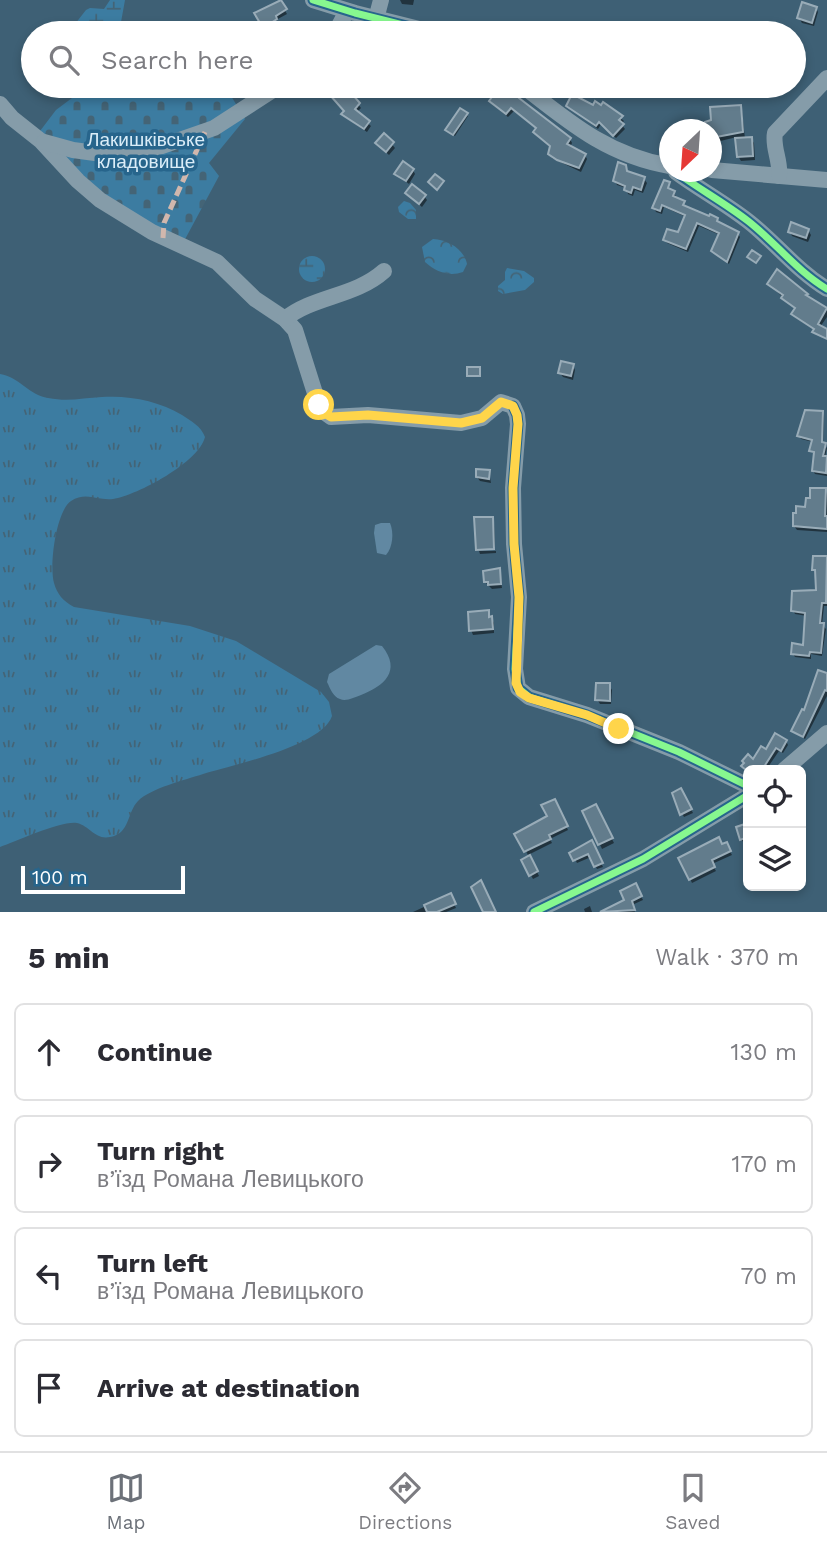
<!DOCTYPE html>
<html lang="en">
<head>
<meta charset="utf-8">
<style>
  body { margin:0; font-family:"Work Sans",sans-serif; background:#f7f7f7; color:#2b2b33 }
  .controls { position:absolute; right:21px; bottom:21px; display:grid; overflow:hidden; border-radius:10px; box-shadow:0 4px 10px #0003 }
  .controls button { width:63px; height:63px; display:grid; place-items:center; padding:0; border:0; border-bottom:2px solid #e1e1e2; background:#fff; color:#2b2b33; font:35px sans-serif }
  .compass { position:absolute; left:659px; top:119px; width:63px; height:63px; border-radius:50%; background:#fff; box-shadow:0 4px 10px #0003; rotate:205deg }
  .scale { position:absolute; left:21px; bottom:18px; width:164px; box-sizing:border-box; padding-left:7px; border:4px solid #fff; border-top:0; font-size:19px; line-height:24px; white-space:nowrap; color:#fff; -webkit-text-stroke:5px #27658c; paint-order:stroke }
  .stop { position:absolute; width:21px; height:21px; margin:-16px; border:5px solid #ffd54a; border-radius:50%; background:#fff }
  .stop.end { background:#ffd54a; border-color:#fff; box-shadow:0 2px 7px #0008 }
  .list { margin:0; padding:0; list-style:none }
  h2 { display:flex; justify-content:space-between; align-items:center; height:91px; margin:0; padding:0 28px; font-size:30px }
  h2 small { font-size:23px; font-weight:400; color:#7c7c81 }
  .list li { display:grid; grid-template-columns:46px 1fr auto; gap:21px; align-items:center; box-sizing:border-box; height:98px; margin:0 14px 14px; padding:0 14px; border:2px solid #e1e1e2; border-radius:10px }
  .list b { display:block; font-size:26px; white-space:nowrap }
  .list p { margin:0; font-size:23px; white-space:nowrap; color:#7c7c81 }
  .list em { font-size:23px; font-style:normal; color:#7c7c81 }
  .icon { flex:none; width:38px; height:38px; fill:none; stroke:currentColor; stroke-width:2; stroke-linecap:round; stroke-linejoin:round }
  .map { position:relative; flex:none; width:827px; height:912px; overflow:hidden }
  .search { position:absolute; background:#fff; box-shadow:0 4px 10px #0003; left:21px; right:21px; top:21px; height:77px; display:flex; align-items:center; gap:18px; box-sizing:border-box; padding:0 24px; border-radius:38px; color:#7c7c81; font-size:26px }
  .sheet { height:539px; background:#fff }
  nav { display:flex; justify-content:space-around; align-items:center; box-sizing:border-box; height:98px; border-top:2px solid #e1e1e2; background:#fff; font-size:19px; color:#7c7c81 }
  nav a { display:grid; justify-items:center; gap:4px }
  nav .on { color:#6c7179 }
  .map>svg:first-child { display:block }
</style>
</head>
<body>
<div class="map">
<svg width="827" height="912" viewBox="0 0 827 912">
  <defs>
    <pattern id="grass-tufts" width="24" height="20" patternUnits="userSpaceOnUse" patternTransform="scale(1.75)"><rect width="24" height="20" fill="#3c7ca1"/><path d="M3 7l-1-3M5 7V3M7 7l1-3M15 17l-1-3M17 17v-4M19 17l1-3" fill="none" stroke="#446476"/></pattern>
    <pattern id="forest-crowns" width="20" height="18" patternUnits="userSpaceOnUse" patternTransform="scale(1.75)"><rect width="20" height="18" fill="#3c7ca1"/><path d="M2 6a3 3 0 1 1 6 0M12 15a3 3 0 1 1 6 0" fill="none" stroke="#446476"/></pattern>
    <pattern id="wetland-marsh" width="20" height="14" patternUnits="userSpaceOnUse" patternTransform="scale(1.75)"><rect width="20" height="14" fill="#3c7ca1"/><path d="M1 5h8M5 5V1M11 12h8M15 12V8" fill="none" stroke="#446476"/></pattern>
    <pattern id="cemetery-stones" width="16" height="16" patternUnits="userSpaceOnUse" patternTransform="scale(1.75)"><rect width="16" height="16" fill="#3c7ca1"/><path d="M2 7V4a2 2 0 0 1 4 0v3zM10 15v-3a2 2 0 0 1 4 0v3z" fill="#446476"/></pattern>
  </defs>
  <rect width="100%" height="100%" fill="#3e6075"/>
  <path fill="url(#grass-tufts)" d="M0,374C19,377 29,395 48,398C68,402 83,398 102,397C129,395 159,401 182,415C191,421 201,426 205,437C199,462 138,495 113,499C98,501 86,491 71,501C56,511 49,566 54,583C57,594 63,601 74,607L190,626L236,641L321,692L329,702L332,716C322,746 233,765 203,774C185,780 151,788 138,801C127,812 130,834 110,837C95,840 90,826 77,823C63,820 16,841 0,847Z"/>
  <g fill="url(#forest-crowns)">
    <path d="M404,201L410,203L416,210V219H408L399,212L398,207Z"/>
    <path d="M433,239C448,240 464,249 467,264L463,272C449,277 436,272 425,262L422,247Z"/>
    <path d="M507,268L524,271L534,278V282L525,290L503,294L498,291V286L505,280V272Z"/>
  </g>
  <g fill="url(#wetland-marsh)">
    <path d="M110,0H125L119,33H68L86,10L90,8L104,9Z"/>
    <circle cx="312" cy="269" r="13"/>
  </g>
  <path fill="url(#cemetery-stones)" d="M88,86H225L245,119L209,163L219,176L183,243L127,214L37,135L56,110Z"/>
  <g fill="#6188a2">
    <path d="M381,523H390C394,532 393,547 386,555L377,553L374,533L375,525Z"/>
    <path d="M376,645L382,646C402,671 384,686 361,695C355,697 346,702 340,699C333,697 330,688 327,682L329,674Z"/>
  </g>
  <g fill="#0007">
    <path d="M400,0H414L413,5L402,4Z"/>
    <path d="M280,2L287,14L276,20L278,23L267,30L257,13Z"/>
    <path d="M816,8L818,12L814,26L802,23L799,18Z"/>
    <path d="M290,86H343L361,108L356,113L371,126L367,132L345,117L343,114L345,112L327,91L320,98L312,90L308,93L303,87L291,96Z"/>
    <path d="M477,86H503L570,139L572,143L570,147L585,155L587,159L581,172L552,158L550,153L551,147L537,136L535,132L537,129L514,111L508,117L493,105L491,101L493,98Z"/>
    <path d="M559,86H566L571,90L567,95Z"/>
    <path d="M604,105L624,121L621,124L625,129L616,138L601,124L598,129L568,106L602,108Z"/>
    <path d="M740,107L742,111L745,139L751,138L754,143L755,160L741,161L738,156L737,137L712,143V130Z"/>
    <path d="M460,110L468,116L455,136L448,131Z"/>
    <path d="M384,135L395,148L389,155L380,147Z"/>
    <path d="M625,166L628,173L644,179L647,183L643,193L635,190L633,196L628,194L626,188L617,185L615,181Z"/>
    <path d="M413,170L415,174L409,184L396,174Z"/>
    <path d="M668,184L670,190L676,196L675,199L683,203L685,206L717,220L719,223L738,234L740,237L729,264L712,251L720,235L699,226L688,252L667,243L664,239L679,234L686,217L664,207L662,214L656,212L654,208Z"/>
    <path d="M407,194L424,196L427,200L422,207Z"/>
    <path d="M808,230L811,235L808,242L792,236L790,232Z"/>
    <path d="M769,284L807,295L809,299L827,310V317L820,327L827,331V337L815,332V334V330L796,318L793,314L796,310Z"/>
    <path d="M573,366L575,370L573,380L563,377L560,373Z"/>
    <path d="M822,412L824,416L823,444L827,448L825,457L827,458V476L815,474L813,471L815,455L811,450L813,442L801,439L799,435Z"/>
    <path d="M489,472L491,483L480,481L477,477Z"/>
    <path d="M825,490L827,494V532L797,530L794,526L798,515Z"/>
    <path d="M492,519L494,523L495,547L478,548Z"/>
    <path d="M479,551H496V553L480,554Z"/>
    <path d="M826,558L827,606H824L822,625L826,629L822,656L811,654V659L795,657L793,654L805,647L807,616L795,614L793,610L818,592L814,570Z"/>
    <path d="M499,570L502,588L492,589L485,582Z"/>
    <path d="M488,612L494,623V633L473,635L471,630Z"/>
    <path d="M827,675V696L805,739L793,731Z"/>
    <path d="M609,685L612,690L611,704H600L597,699Z"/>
    <path d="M786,741L788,745L783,753L779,751L766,770H748V773L745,770L743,766Z"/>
    <path d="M681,790L693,813L684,817L676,803Z"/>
    <path d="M554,801L568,830L550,839L552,843L528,855L532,861L539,876L533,879L523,860L529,857L526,851L549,817Z"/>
    <path d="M596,806L614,843L602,849L585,812Z"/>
    <path d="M748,825V842L744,843L741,839Z"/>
    <path d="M591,842L603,867L597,869L591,857L577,863L572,853Z"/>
    <path d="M726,844L732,855L712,864L716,871L692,883L681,859Z"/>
    <path d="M636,886L643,900L632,905L635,912H606L626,901Z"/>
    <path d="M450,895L456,908L446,912H413Z"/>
    <path d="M590,906L592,912H585L584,909Z"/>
  </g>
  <g fill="#627c8c" stroke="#99acb8" stroke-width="2">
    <path d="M281,0L287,9L276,16L277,19L263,28L254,13Z"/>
    <path d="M802,2L817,7L812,23L797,18Z"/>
    <path d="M322,86H345L360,103L355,109L370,121L364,129L341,114L344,111Z"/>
    <path d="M478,86H508L519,98L571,138L567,144L586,154L579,168L557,160L548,154L550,146L533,132L536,128L511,108L506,114L489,101L492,97Z"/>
    <path d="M572,94L593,105L595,101L601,105L603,102L623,116L619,120L624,124L613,136L599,122L596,126L566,106Z"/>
    <path d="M741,105L743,132L711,138V130H706L705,122L711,120L710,107Z"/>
    <path d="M460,108L468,113L453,135L445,130Z"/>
    <path d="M384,133L394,142L386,152L375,143Z"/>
    <path d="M752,137L753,156L737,157L735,138Z"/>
    <path d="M403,161L414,169L406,181L394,174Z"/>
    <path d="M618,162L626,165L627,171L645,177L641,190L633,187L631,193L624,190L625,186L613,181Z"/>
    <path d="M435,174L444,181L437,190L428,182Z"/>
    <path d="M664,180L670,182L668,188L675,191L673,196L685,201L683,205L709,216L710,214L718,218L717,221L739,232L727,262L711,251L719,233L697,223L686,249L663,240L667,229L678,232L685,215L662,205L660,211L652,208Z"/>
    <path d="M412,184L426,195L419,204L405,193Z"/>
    <path d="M791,222L809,229L806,238L788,232Z"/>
    <path d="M752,250L761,256L756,263L747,257Z"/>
    <path d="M777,269L808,294L806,295L827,308L818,324L827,329V339L812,332L814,329L791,314L795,308L781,298L783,295L767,284Z"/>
    <path d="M561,361L574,364L571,376L558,373Z"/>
    <rect x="467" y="367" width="13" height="9"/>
    <path d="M805,410L823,411L822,442L826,443L823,456H827L826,473L812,471L814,452L809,451L812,440L797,436Z"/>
    <path d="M476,469L490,470L489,479L476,477Z"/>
    <path d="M810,488H826L825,516H827V529L793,526V513H796V506L805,507L806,498H810Z"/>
    <path d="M474,517H493L494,549L476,550Z"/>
    <path d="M813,556H827L826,603H822L820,623H824L821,653L810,652L809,656L791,654L792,643L803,645L805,613L791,611L792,591L816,590L815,570H812Z"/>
    <path d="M500,568L501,584L488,585V582H484L483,571Z"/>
    <path d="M489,610V617L492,616L493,629L469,631L468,612Z"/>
    <path d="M818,670L827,673V691L825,690L803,737L791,731L802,709L804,710Z"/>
    <path d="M596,683H610V701L595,700Z"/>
    <path d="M775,733L787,740L781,751L776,748L762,770H746L741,766L744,763L742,761L748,754L753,759L761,746L766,749Z"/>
    <path d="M681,788L692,809L680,815L672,793Z"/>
    <path d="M555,799L568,826L549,835L551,839L524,852L514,834L547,816L541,805Z"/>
    <path d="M596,804L613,838L598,845L582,811Z"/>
    <path d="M748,823V837L740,840L736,827Z"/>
    <path d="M719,837L722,844L727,842L731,851L712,860L715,867L689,880L678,858Z"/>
    <path d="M592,840L603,863L594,867L588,854L573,861L569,853Z"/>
    <path d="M530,855L538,871L529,876L521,860Z"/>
    <path d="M481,880L496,912H483L471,887Z"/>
    <path d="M636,883L642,896L632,901L635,910L600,912L624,900L620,891Z"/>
    <path d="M451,893L456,904L437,912H427L424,905Z"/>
  </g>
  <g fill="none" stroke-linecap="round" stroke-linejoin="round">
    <g stroke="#859ca9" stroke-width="16">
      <path d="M313,0L355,13L435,33"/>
      <path d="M376,19L381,0"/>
      <path d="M335,33L347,11"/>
      <path d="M523,86C570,123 609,156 670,166"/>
      <path d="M0,104L12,118L41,141L78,181L100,200L152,232L217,262L255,299L285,319L295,330L320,409L331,417L368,415L461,423L482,418L501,402L513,406L517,415L518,424L513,488L514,544L519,597L515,669L518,688L529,697L587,715L679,752L748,786"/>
      <path d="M44,142L73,150L117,156L142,153L214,128L279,86"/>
      <path d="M712,170L827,180"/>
      <path d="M676,172C699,189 725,203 748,221C775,242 797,271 827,289"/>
      <path d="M779,176C781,161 772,147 775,133L827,78"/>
      <path d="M285,319C313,296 355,297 384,271"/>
      <path d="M784,770L827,733"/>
      <path d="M534,912L643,859L748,795"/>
    </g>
    <path stroke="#d1b7ad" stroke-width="5" stroke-dasharray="10 5" stroke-linecap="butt" d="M163,238L164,223L205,132"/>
    <defs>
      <g id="cycleway">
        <path d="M313,0L355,13L435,33"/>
        <path d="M676,172C699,189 725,203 748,221C775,242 797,271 827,289"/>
        <path d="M513,406L517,415L518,424L513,488L514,544L519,597L515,669L518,688L529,697L587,715L679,752L748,786"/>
        <path d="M534,912L643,859L748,795"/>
      </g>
    </defs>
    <use href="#cycleway" stroke="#27658c" stroke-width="11"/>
    <use href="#cycleway" stroke="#87f88f" stroke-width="7"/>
  </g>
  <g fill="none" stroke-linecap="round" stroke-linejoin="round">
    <path stroke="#ffd54a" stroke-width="9" d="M319,405L323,412L331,417L368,415L461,423L482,418L501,402L513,406L517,415L518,424L513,488L514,544L519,597L516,683L520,692L529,698L587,715L619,729"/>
  </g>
  <g text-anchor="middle" stroke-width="7" stroke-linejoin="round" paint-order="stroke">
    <g font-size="19" fill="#daedf8" stroke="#27658c">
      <text x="146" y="146">Лакишківське<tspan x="146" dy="22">кладовище</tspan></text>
    </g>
  </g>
</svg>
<div class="controls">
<button><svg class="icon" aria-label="locate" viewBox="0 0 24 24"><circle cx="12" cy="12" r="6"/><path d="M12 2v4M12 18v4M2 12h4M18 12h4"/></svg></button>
<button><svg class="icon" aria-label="layers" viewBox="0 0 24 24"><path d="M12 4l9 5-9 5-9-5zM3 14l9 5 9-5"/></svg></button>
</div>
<svg class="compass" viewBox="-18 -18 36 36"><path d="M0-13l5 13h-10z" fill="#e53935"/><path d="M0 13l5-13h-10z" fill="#7c7c81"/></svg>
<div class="scale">100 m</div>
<div class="stop" style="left:319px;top:405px"></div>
<div class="stop end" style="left:619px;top:729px"></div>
<div class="search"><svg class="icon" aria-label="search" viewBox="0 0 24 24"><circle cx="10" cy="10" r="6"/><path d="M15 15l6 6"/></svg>Search here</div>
</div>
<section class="sheet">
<h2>5 min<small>Walk · 370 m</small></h2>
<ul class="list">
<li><svg class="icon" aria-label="ahead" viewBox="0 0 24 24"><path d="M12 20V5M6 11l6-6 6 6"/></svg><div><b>Continue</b></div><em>130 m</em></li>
<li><svg class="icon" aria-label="right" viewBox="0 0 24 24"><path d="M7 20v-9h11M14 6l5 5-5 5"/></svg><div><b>Turn right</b><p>в’їзд Романа Левицького</p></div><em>170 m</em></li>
<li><svg class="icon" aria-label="left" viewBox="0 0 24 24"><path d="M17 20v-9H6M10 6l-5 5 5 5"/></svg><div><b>Turn left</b><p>в’їзд Романа Левицького</p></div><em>70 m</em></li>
<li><svg class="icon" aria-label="arrive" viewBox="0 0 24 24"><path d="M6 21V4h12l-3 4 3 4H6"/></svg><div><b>Arrive at destination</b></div></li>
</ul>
</section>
<nav>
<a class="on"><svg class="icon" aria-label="map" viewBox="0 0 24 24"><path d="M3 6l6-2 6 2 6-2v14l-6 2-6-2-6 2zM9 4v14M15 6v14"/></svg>Map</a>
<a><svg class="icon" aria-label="directions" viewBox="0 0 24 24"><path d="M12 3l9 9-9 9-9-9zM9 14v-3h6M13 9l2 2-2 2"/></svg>Directions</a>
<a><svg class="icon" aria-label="saved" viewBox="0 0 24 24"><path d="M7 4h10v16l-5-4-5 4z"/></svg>Saved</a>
</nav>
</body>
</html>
